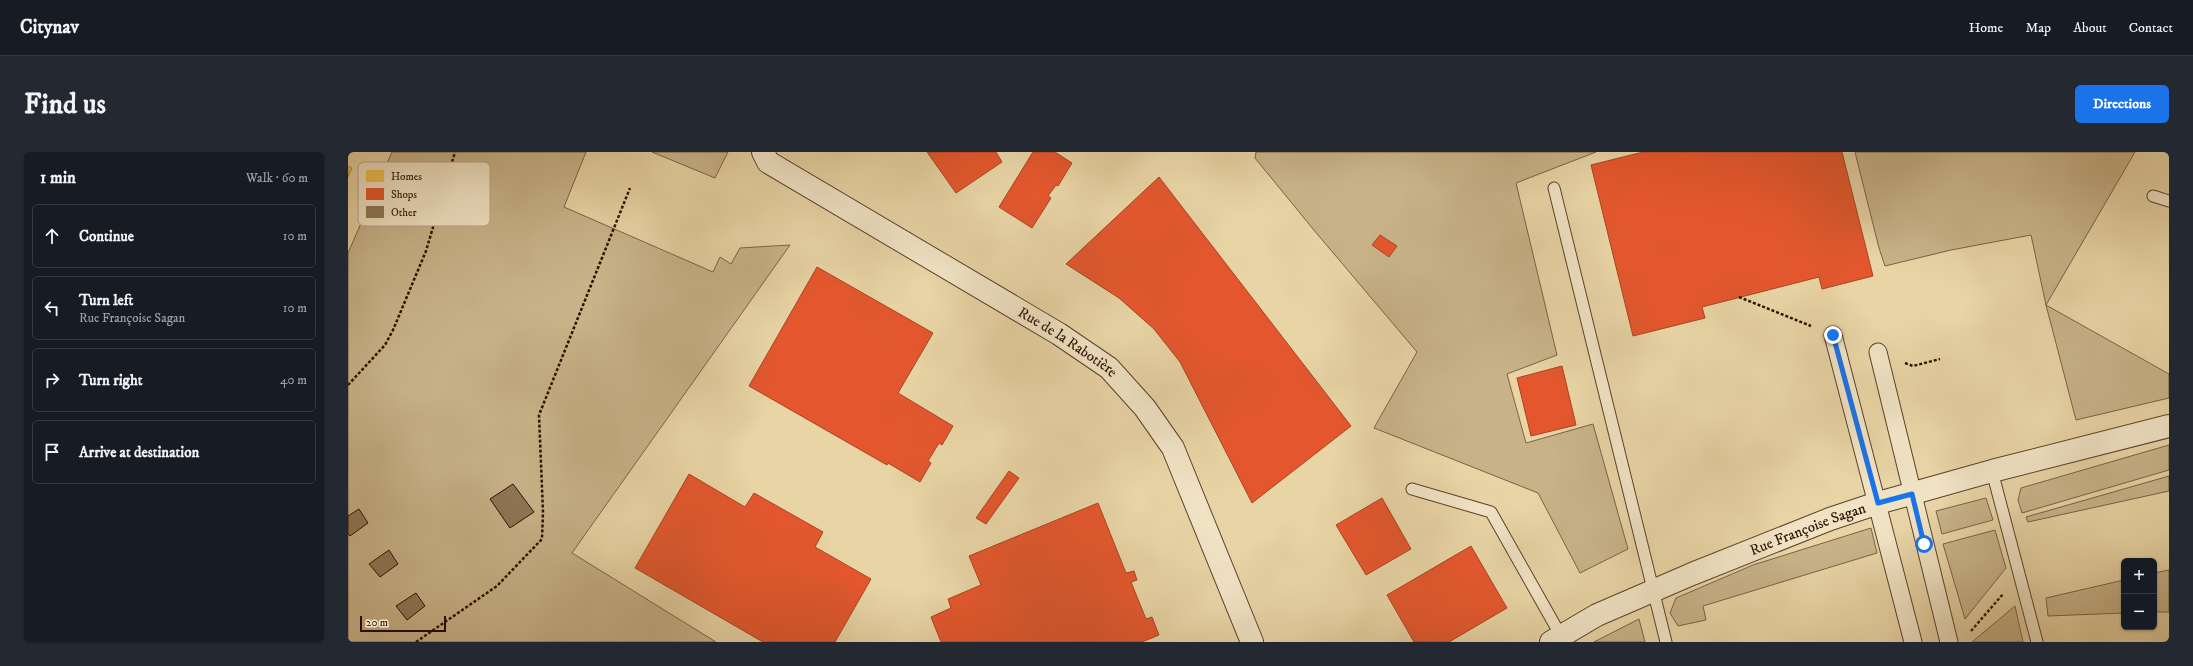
<!DOCTYPE html>
<html lang="en">
<head>
<meta charset="utf-8">
<style>
  body { margin:0; font-family:"IM FELL DW Pica",serif; background:#242831; color:#f1f3f6 }
  .controls { position:absolute; right:12px; bottom:12px; display:grid; overflow:hidden; border-radius:6px; box-shadow:0 1px 3px #0004 }
  .controls button { width:36px; height:36px; display:grid; place-items:center; padding:0; border:0; border-bottom:1px solid #363941; background:#171b24; color:#f1f3f6; font:20px sans-serif }
  .scale { position:absolute; left:12px; bottom:10px; width:86px; box-sizing:border-box; padding-left:4px; border:2px solid #2e1001; border-top:0; font-size:11px; line-height:14px; white-space:nowrap; color:#2e1001; -webkit-text-stroke:3px #f0e3c4; paint-order:stroke }
  .stop { position:absolute; width:12px; height:12px; margin:-9px; border:3px solid #1a73e8; border-radius:50%; background:#fff }
  .stop.end { background:#1a73e8; border-color:#fff; box-shadow:0 1px 4px #0008 }
  .list { margin:0; padding:0; list-style:none }
  h2 { display:flex; justify-content:space-between; align-items:center; height:52px; margin:0; padding:0 16px; font-size:17px }
  h2 small { font-size:13px; font-weight:400; color:#9ea1a6 }
  .list li { display:grid; grid-template-columns:26px 1fr auto; gap:12px; align-items:center; box-sizing:border-box; height:64px; margin:0 8px 8px; padding:0 8px; border:1px solid #363941; border-radius:6px }
  .list b { display:block; font-size:15px; white-space:nowrap }
  .list p { margin:0; font-size:13px; white-space:nowrap; color:#9ea1a6 }
  .list em { font-size:13px; font-style:normal; color:#9ea1a6 }
  .icon { flex:none; width:22px; height:22px; fill:none; stroke:currentColor; stroke-width:2; stroke-linecap:round; stroke-linejoin:round }
  .map { position:relative; flex:none; width:1821px; height:490px; overflow:hidden; border-radius:6px }
  header { display:flex; align-items:center; gap:24px; box-sizing:border-box; height:56px; padding:0 20px; background:#171b24; border-bottom:1px solid #363941 }
  header strong { font-size:19px }
  nav { display:flex; gap:22px; margin-inline-start:auto; font-size:14px }
  .intro { display:flex; align-items:center; justify-content:space-between; box-sizing:border-box; height:96px; padding:0 24px }
  h1 { margin:0; font-size:28px }
  .button { padding:10px 18px; border-radius:6px; background:#1a73e8; color:#fff; font-size:14px; font-weight:700 }
  main { display:flex; gap:24px; padding:0 24px }
  aside { flex:1; background:#171b24; border-radius:6px; box-shadow:0 1px 3px #0004 }
  .map>svg:first-child { display:block }
</style>
</head>
<body>
<header>
<strong>Citynav</strong>
<nav><a>Home</a><a>Map</a><a>About</a><a>Contact</a></nav>
</header>
<div class="intro"><h1>Find us</h1><a class="button">Directions</a></div>
<main>
<aside>
<h2>1 min<small>Walk · 60 m</small></h2>
<ul class="list">
<li><svg class="icon" aria-label="ahead" viewBox="0 0 24 24"><path d="M12 20V5M6 11l6-6 6 6"/></svg><div><b>Continue</b></div><em>10 m</em></li>
<li><svg class="icon" aria-label="left" viewBox="0 0 24 24"><path d="M17 20v-9H6M10 6l-5 5 5 5"/></svg><div><b>Turn left</b><p>Rue Françoise Sagan</p></div><em>10 m</em></li>
<li><svg class="icon" aria-label="right" viewBox="0 0 24 24"><path d="M7 20v-9h11M14 6l5 5-5 5"/></svg><div><b>Turn right</b></div><em>40 m</em></li>
<li><svg class="icon" aria-label="arrive" viewBox="0 0 24 24"><path d="M6 21V4h12l-3 4 3 4H6"/></svg><div><b>Arrive at destination</b></div></li>
</ul>
</aside>
<div class="map">
<svg width="1821" height="490" viewBox="0 0 1821 490">
  <rect width="100%" height="100%" fill="#e8d4a5"/>
  <filter id="stains"><feTurbulence type="fractalNoise" baseFrequency=".005" numOctaves="4"/><feColorMatrix values="0 0 0 0 .2 0 0 0 0 .09 0 0 0 0 .02 0 0 0 .5 -.17"/></filter>
  <radialGradient id="worn" r=".72"><stop offset=".6" stop-color="#630" stop-opacity="0"/><stop offset="1" stop-color="#630" stop-opacity=".3"/></radialGradient>
  <g fill="#c8b389" stroke="#7b6245">
    <path d="M44,0H238L216,55L365,120L372,105L383,112L392,96L442,93L224,401L368,490H0V101Z"/>
    <path d="M304,0H380L367,26Z"/>
    <path d="M908,0H1248L1168,31L1209,203L1159,222L1178,291L1245,272L1280,397L1232,421L1190,341L1026,276L1069,200L965,77L907,6Z"/>
    <path d="M1507,0H1787L1698,153L1821,222V246L1728,268L1698,153L1683,83L1603,98L1537,114L1531,96Z"/>
    <path d="M1821,293V318L1674,361L1670,348L1673,336Z"/>
    <path d="M1821,324V339L1680,370L1678,365Z"/>
    <path d="M1638,346L1645,368L1594,382L1588,359Z"/>
    <path d="M1523,376L1529,401L1355,454L1358,468L1330,474L1322,461L1328,446L1405,413Z"/>
    <path d="M1647,378L1658,416L1617,467L1595,392Z"/>
    <path d="M1821,418V460H1806V421Z"/>
    <path d="M1776,428V461L1700,464L1698,446Z"/>
    <path d="M1667,454L1675,490H1624Z"/>
    <path d="M1291,467L1297,490H1246Z"/>
  </g>
  <path fill="#f2c14e" stroke="#b78c37" d="M0,14L4,16L0,25Z"/>
  <g fill="#e4572e" stroke="#ad4220">
    <path d="M579,0H648L654,10L608,41Z"/>
    <path d="M685,0H707L724,11L710,34L708,33L700,44L703,46L684,76L651,55Z"/>
    <path d="M1295,0H1494L1525,124L1474,137L1471,125L1354,155L1357,166L1285,184L1243,13Z"/>
    <path d="M811,25L1003,274L904,351L832,210L806,177L771,146L718,112Z"/>
    <path d="M1032,83L1049,94L1041,105L1024,93Z"/>
    <path d="M469,115L585,181L550,241L605,274L594,293L591,291L580,309L583,311L572,330L540,311L539,313L401,234Z"/>
    <path d="M1214,214L1228,273L1183,284L1169,226Z"/>
    <path d="M661,319L671,326L638,372L628,366Z"/>
    <path d="M341,322L397,355L406,341L475,380L467,395L523,427L487,490H415L287,416Z"/>
    <path d="M1034,346L1063,397L1018,423L988,373Z"/>
    <path d="M750,351L778,421L786,419L789,428L783,430L798,467L804,465L811,483L794,490H593L583,465L603,456L600,447L633,433L621,404Z"/>
    <path d="M1123,394L1159,456L1101,490H1066L1039,443Z"/>
  </g>
  <g fill="#8f7656" stroke="#2e1001">
    <path d="M165,332L186,360L162,376L142,347Z"/>
    <path d="M11,357L20,371L2,384L0,382V364Z"/>
    <path d="M41,398L50,412L32,425L21,412Z"/>
    <path d="M68,441L77,454L59,468L48,454Z"/>
  </g>
  <g fill="none" stroke-linecap="round" stroke-linejoin="round">
    <defs>
      <g id="service">
        <path d="M1206,36L1318,490"/>
        <path d="M1805,44L1821,49"/>
        <path d="M1644,319L1689,490"/>
        <path d="M1064,337L1143,360L1213,484"/>
      </g>
      <g id="pedestrian">
        <path d="M1485,183L1565,490"/>
        <path d="M1530,200L1601,490"/>
      </g>
      <g id="minor">
        <path id="s1" d="M415,0L420,10L711,182L761,216L797,256L825,296L904,490"/>
        <path id="s2" d="M1203,490L1249,463L1344,422L1482,367L1530,351L1644,319L1821,274"/>
      </g>
    </defs>
    <use href="#service" stroke="#5c412a" stroke-width="13"/>
    <use href="#pedestrian" stroke="#5c412a" stroke-width="19"/>
    <use href="#minor" stroke="#5c412a" stroke-width="24"/>
    <g stroke="#2e1001" stroke-width="2.5" stroke-dasharray="3 2" stroke-linecap="butt">
      <path d="M1391,145L1463,174"/>
      <path d="M1557,211L1565,214L1592,207"/>
      <path d="M0,233L37,193L45,178L78,99L107,0"/>
      <path d="M1623,479L1655,442"/>
      <path d="M68,490L149,434L194,387L195,360L191,263L282,36"/>
    </g>
    <use href="#service" stroke="#f0e3c4" stroke-width="11"/>
    <use href="#pedestrian" stroke="#f0e3c4" stroke-width="17"/>
    <use href="#minor" stroke="#f0e3c4" stroke-width="22"/>
  </g>
  <g fill="none" stroke-linecap="round" stroke-linejoin="round">
    <path stroke="#1a73e8" stroke-width="5" d="M1485,183L1530,351L1564,342L1576,392"/>
  </g>
  <g text-anchor="middle" stroke-width="4" stroke-linejoin="round" paint-order="stroke">
    <g font-size="15" fill="#2e1001" stroke="#f0e3c4">
      <text dy="5" stroke="none"><textPath href="#s1" startOffset="361">Rue de la Rabotière</textPath></text>
      <text dy="5" stroke="none"><textPath href="#s2" startOffset="281">Rue Françoise Sagan</textPath></text>
    </g>
  </g>
  <rect x="10" y="10" width="132" height="64" rx="6" fill="#f0e3c4" stroke="#b6a48a" stroke-width="1"/>
  <rect x="18" y="18" width="18" height="12" fill="#f2c14e"/>
  <rect x="18" y="36" width="18" height="12" fill="#e4572e"/>
  <rect x="18" y="54" width="18" height="12" fill="#8f7656"/>
  <g font-size="11" fill="#2e1001">
    <text x="43" y="28">Homes</text>
    <text x="43" y="46">Shops</text>
    <text x="43" y="64">Other</text>
  </g>
  <rect width="100%" height="100%" filter="url(#stains)"/>
  <rect width="100%" height="100%" fill="url(#worn)"/>
</svg>
<div class="controls">
<button>+</button>
<button>−</button>
</div>
<div class="scale">20 m</div>
<div class="stop" style="left:1576px;top:392px"></div>
<div class="stop end" style="left:1485px;top:183px"></div>
</div>
</main>
</body>
</html>
